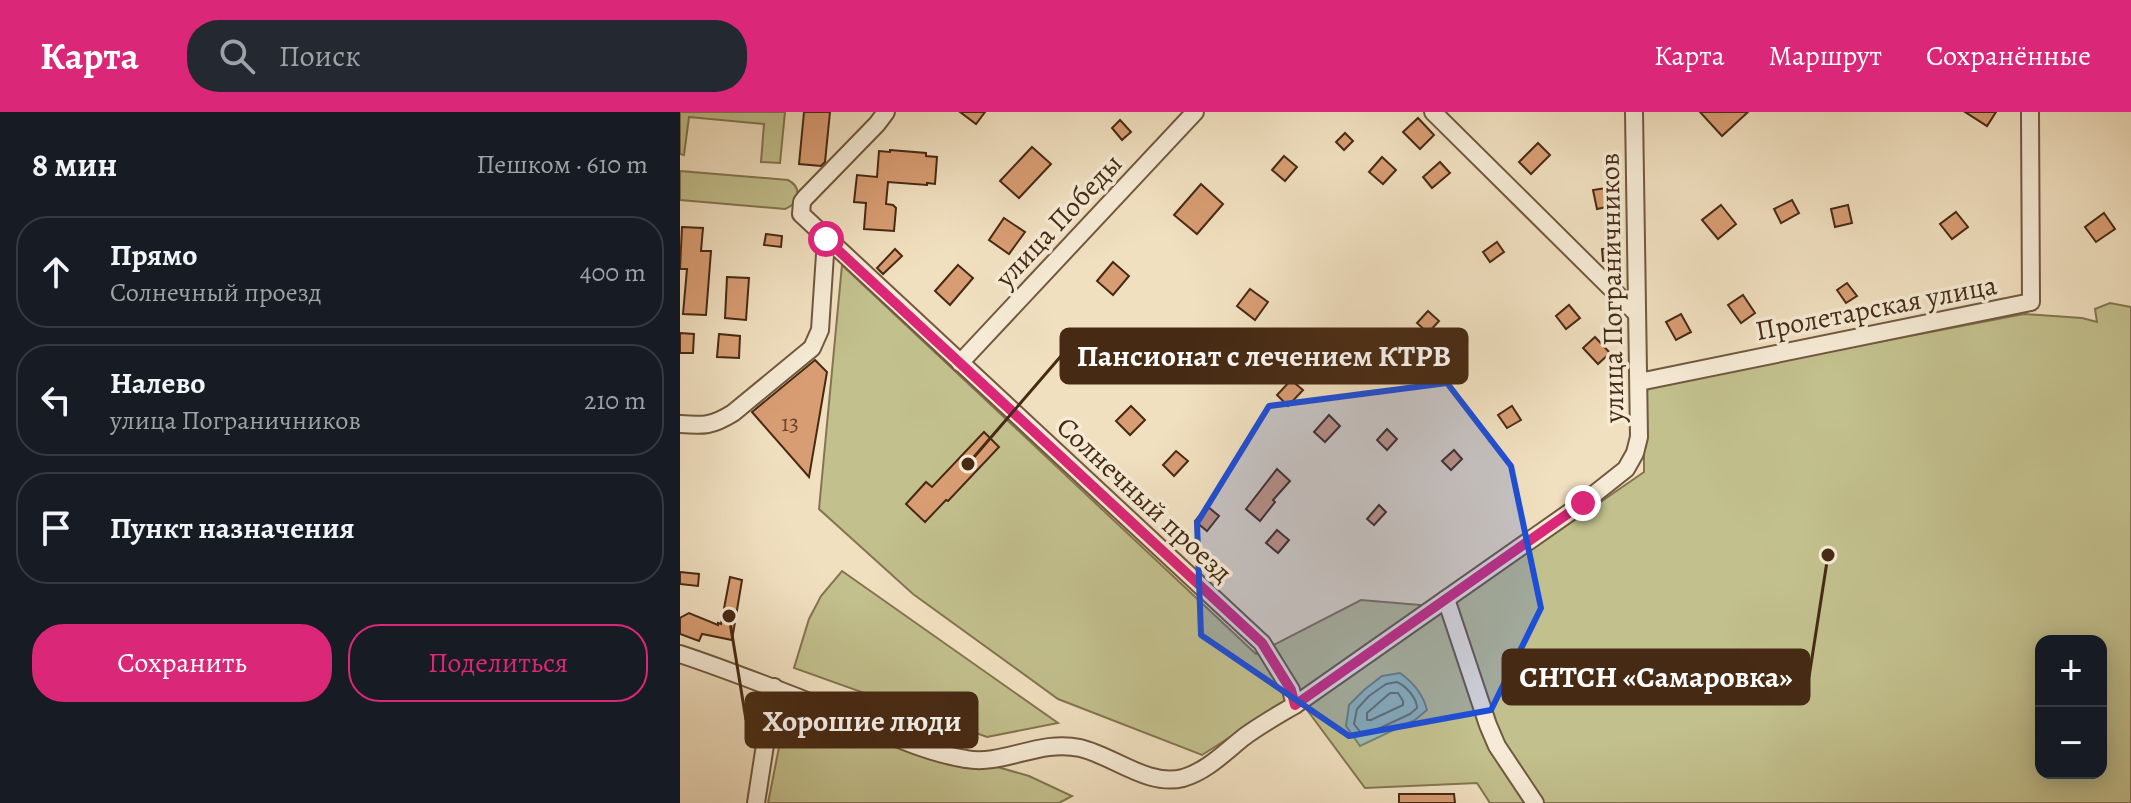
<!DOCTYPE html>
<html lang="ru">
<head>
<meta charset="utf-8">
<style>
  body { margin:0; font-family:Alegreya,serif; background:#242831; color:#f1f3f6 }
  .controls { position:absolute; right:24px; bottom:24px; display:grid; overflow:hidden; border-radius:16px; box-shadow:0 4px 20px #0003 }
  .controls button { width:72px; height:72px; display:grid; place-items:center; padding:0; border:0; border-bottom:2px solid #363941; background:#171b24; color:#f1f3f6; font:40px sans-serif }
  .stop { position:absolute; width:24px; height:24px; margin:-18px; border:6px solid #db2777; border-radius:50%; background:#fff }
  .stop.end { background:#db2777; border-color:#fff; box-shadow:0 2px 8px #0008 }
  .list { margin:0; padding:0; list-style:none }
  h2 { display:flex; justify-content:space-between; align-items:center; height:104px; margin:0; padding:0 32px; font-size:34px }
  h2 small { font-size:26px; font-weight:400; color:#9ea1a6 }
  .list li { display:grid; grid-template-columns:52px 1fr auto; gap:24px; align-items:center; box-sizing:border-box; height:112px; margin:0 16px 16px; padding:0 16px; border:2px solid #363941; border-radius:32px }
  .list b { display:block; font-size:30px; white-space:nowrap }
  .list p { margin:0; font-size:26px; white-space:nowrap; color:#9ea1a6 }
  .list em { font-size:26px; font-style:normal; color:#9ea1a6 }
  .actions { display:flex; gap:16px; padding:24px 32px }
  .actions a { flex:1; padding:18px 0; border:2px solid #db2777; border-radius:32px; text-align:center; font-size:28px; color:#db2777 }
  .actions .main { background:#db2777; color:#fff }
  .icon { flex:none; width:44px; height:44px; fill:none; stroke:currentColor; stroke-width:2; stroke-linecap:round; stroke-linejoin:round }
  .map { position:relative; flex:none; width:1451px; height:691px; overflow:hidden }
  header { display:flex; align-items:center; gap:48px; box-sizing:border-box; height:112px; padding:0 40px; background:#db2777; color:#fff }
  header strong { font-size:38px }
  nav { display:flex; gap:44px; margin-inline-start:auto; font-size:28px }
  .search { width:560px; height:72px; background:#242831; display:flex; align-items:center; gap:20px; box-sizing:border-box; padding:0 28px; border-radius:32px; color:#9ea1a6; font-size:30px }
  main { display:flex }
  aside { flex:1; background:#171b24 }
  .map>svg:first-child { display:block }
</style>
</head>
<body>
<header>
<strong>Карта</strong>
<div class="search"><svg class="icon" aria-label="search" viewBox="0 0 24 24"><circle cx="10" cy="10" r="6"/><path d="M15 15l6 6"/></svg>Поиск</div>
<nav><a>Карта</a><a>Маршрут</a><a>Сохранённые</a></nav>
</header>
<main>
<aside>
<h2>8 мин<small>Пешком · 610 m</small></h2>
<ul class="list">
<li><svg class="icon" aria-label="ahead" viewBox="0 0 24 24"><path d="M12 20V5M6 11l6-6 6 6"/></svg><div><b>Прямо</b><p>Солнечный проезд</p></div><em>400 m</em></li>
<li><svg class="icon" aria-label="left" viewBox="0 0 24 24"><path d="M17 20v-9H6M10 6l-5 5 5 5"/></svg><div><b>Налево</b><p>улица Пограничников</p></div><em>210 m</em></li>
<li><svg class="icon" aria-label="arrive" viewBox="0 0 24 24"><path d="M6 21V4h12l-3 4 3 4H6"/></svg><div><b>Пункт назначения</b></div></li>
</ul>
<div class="actions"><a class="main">Сохранить</a><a>Поделиться</a></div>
</aside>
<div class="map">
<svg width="1451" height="691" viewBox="0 0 1451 691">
  <rect width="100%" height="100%" fill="#f1e0c0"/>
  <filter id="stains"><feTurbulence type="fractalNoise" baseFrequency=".0025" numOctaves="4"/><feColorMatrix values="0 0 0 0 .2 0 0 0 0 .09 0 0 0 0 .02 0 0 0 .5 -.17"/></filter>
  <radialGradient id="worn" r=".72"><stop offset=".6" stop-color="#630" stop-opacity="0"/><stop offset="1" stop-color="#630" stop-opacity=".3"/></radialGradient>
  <g fill="#c2c08d" stroke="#847550" stroke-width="2" fill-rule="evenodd">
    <path d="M0,0H105L100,51L81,50L84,12L9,5L4,43L0,42Z"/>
    <path d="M0,59L108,68C122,75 120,91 105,97L0,88Z"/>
    <path d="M162,153L576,542L681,488L764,495L777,489L964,360V275L1344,202L1402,206L1417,210L1415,197L1430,191L1451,195V691H810L797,671L685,676L616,583L522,643L378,587L233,482L139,397ZM1361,529H1421V661H1361Z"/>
    <path d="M162,459L378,611L307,625L114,556L129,507L141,484Z"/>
    <path d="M107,595L349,664L392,684L379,691H88Z"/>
  </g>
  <path fill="#9bbdb5" stroke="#798275" stroke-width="2" d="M720,561C734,571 743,582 747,598L735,608L680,634L666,614L669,593L684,578L702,564Z"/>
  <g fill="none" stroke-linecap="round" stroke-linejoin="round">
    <g stroke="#707464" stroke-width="2">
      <path d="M717,570C726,574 737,586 737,596L730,602L685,623L682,622L674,612L677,597L689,584L706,572Z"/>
      <path d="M710,581H718L723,589V593L691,608H687V601Z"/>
    </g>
  </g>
  <g fill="#d99d73" stroke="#462a14" stroke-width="2">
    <path d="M124,0H150L145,50L141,54L119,52Z"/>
    <path d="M280,0H305L296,12Z"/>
    <path d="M1020,0H1068L1042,24Z"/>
    <path d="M1285,0H1316L1307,14Z"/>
    <path d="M738,6L754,23L740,37L723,20Z"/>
    <path d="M440,8L451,20L442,28L432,16Z"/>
    <path d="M665,21L673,29L664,38L656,30Z"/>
    <path d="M858,31L870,43L851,62L839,50Z"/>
    <path d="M352,35L371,52L339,86L320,69Z"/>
    <path d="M210,38L246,41V44L257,45L255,72L247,71V73L208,70L206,92L213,93L216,96L214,119L184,117L186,91L174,90L177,63L197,65L199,39L210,40Z"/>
    <path d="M604,44L617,55L605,69L592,58Z"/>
    <path d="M702,45L716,58L703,72L689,60Z"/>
    <path d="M760,50L770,61L752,76L743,65Z"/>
    <path d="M521,72L543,92L517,122L494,103Z"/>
    <path d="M933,75L936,93L917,97L913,78Z"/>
    <path d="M1112,88L1119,101L1101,111L1094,97Z"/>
    <path d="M1041,93L1056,112L1038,127L1022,108Z"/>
    <path d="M1168,93L1172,111L1155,115L1151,97Z"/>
    <path d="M1276,100L1288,115L1272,127L1260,112Z"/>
    <path d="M1424,101L1435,117L1416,130L1405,115Z"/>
    <path d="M324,106L345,120L329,142L309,128Z"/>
    <path d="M2,115L23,116L21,139H31L26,203L3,202L7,157H0Z"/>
    <path d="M86,122L102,124L101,135L84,133Z"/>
    <path d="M817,130L824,140L810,150L803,140Z"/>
    <path d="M938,135L939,148L923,149L922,137Z"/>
    <path d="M215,137L222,144L203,162L197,156Z"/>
    <path d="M433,150L449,164L433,183L417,169Z"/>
    <path d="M278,153L293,166L270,193L255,179Z"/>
    <path d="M47,165L69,166L66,208L45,206Z"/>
    <path d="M1167,171L1177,184L1166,191L1157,178Z"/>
    <path d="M570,177L588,190L575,208L557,194Z"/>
    <path d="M1063,183L1075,201L1061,211L1048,193Z"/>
    <path d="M889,193L900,206L886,217L876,204Z"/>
    <path d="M748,199L759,209L748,221L737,211Z"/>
    <path d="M1001,202L1011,220L996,228L986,210Z"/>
    <path d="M0,221L14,222L13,241H0Z"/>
    <path d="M39,222L60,224L59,246L37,245Z"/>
    <path d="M915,225L930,241L918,252L903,236Z"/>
    <path d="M135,248L147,260L129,365L72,300Z"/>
    <path d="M611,268L623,278L608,294L597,283Z"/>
    <path d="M451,294L465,308L450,323L436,309Z"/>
    <path d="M832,294L841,308L827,316L818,303Z"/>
    <path d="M649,303L660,314L645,330L634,320Z"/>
    <path d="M707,317L717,327L707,338L697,328Z"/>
    <path d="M304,320L319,335L268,389L266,388L245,410L226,392L246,370L252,375Z"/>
    <path d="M774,338L782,347L771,358L762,349Z"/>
    <path d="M496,339L508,349L494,364L483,353Z"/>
    <path d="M597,357L610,369L593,388L595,390L580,409L566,397Z"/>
    <path d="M699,393L706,400L694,413L687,407Z"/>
    <path d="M527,394L539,404L527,419L515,409Z"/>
    <path d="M597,418L609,428L598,441L586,431Z"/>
    <path d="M0,460L19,462L18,474L0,472Z"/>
    <path d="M50,465L62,468L52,528L22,522L19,529L0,522V506L9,501L38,513V511L41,512Z"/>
    <path d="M719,682H774L775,691H719Z"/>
  </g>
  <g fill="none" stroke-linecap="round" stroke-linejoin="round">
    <defs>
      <g id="minor">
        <path d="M206,0L197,12L125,86L122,90L121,102L582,531L611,578L615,593"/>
        <path d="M753,0L957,202"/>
        <path d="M280,251L515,0"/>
        <path d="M959,270L1351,190L1350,0"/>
        <path d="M0,312C24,314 32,314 53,301L132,236L140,218L146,127"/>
        <path d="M766,487L808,613L817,634L855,691"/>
        <path d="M0,542C54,560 107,581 160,602C201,619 242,640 286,647C323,654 359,627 400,636C434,644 468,675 503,666C527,659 545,640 564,625C580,613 598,603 615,593L903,391L946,357L955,341L959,325L954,0"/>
        <path d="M76,691L94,575"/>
      </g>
    </defs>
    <use href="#minor" stroke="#71583f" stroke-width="20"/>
    <use href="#minor" stroke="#f6ebd6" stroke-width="16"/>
  </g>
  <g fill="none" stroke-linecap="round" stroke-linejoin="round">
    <path stroke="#db2777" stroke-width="10" d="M146,127L582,531L611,578L615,593L903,391"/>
  </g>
  <path fill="#1d4ed8" fill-opacity="0.2" stroke="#1d4ed8" stroke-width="6" stroke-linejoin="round" d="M767,271L831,354L861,496L811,598L669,624L521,523L517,411L589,294Z"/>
  <g text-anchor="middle" stroke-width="7" stroke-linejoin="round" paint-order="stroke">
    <g font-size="24" fill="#6b472c">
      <text x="110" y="319">13</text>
    </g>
    <g font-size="28" fill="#462a14" stroke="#f6ebd6">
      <text transform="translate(378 108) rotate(-47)" y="10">улица Победы</text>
      <text transform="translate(931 176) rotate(-91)" y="10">улица Пограничников</text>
      <text transform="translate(1196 195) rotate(-11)" y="10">Пролетарская улица</text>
      <text transform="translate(465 387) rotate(43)" y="10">Солнечный проезд</text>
    </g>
  </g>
  <path fill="none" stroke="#462a14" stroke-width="3" d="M288 352L381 244M1148 443L1129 565M49 504L66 608"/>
  <g fill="#462a14" stroke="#f6ebd6" stroke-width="3">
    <circle cx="288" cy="352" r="8"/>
    <circle cx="1148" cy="443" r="8"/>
    <circle cx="49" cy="504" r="8"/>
  </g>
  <g fill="#462a14" stroke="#462a14" stroke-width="3">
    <rect x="381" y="217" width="406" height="54" rx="8"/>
    <rect x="823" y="538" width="306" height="54" rx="8"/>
    <rect x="66" y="581" width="231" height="54" rx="8"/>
  </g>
  <g font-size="30" text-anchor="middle" font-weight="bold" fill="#fff">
    <text x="584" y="254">Пансионат с лечением КТРВ</text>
    <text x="976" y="575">СНТСН «Самаровка»</text>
    <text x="182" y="619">Хорошие люди</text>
  </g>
  <rect width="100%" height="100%" filter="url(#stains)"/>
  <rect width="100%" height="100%" fill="url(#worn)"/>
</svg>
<div class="controls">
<button>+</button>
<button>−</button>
</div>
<div class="stop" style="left:146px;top:127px"></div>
<div class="stop end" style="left:903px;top:391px"></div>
</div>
</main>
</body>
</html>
